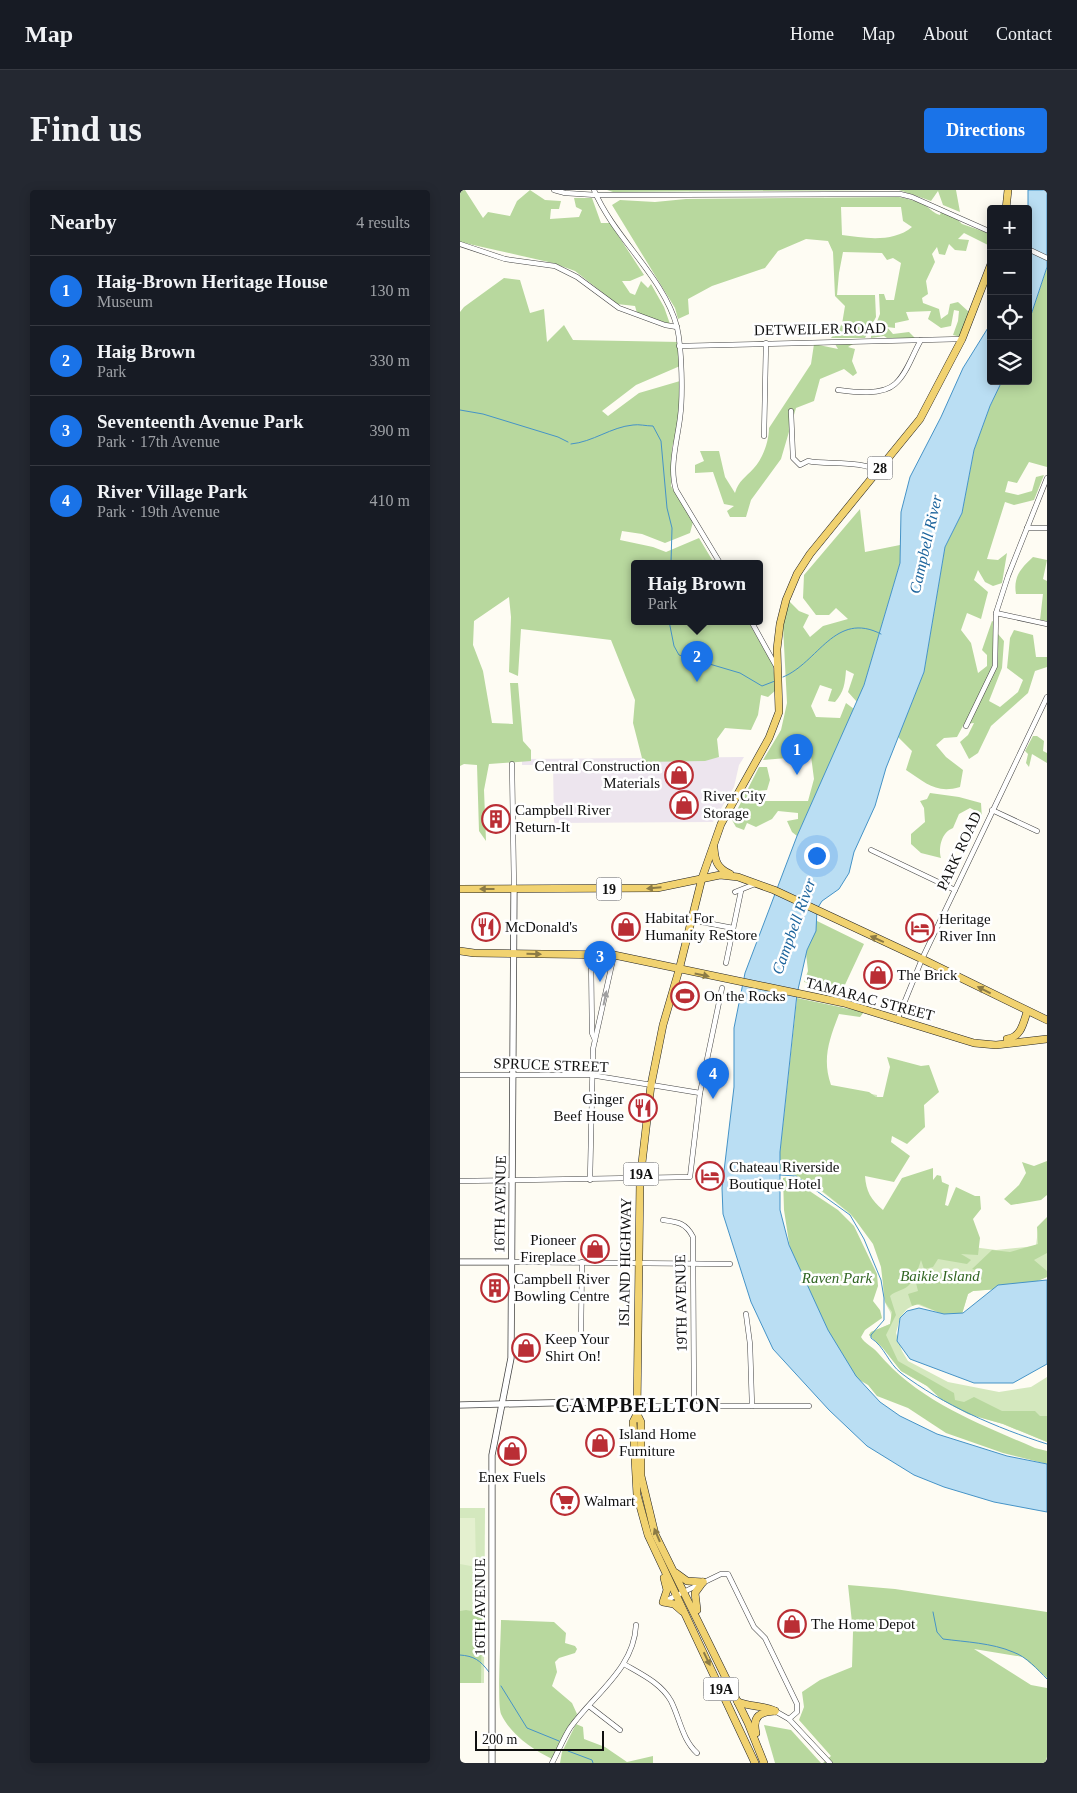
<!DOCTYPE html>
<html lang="en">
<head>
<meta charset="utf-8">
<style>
  body { margin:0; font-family:Georgia,serif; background:#242831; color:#f1f3f6 }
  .controls { position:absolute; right:15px; top:15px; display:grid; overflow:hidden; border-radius:5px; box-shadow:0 2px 12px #0003 }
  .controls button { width:45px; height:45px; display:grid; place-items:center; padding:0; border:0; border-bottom:1px solid #363941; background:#171b24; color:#f1f3f6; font:25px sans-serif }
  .scale { position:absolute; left:15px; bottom:12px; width:129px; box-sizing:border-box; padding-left:5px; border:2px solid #101010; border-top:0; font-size:14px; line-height:18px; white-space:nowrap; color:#101010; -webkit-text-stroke:4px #fff; paint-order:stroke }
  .you { position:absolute; left:356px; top:665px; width:18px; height:18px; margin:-12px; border:4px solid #fff; border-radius:50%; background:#1a73e8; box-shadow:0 0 0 8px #1a73e833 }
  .badge { display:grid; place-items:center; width:32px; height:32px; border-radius:50%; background:#1a73e8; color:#fff; font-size:16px; font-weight:700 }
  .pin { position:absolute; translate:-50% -41px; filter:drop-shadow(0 1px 2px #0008) }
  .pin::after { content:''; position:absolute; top:26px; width:18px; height:15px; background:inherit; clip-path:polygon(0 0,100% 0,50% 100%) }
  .popup { position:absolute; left:171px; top:370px; width:132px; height:65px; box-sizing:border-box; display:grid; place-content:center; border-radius:5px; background:#171b24; filter:drop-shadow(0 1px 4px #0005); font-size:16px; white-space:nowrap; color:#9ea1a6 }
  .popup b { font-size:19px; color:#f1f3f6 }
  .popup::after { content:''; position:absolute; left:50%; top:100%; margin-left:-10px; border:10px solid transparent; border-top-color:#171b24 }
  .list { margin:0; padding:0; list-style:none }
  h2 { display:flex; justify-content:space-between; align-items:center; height:65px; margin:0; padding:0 20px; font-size:21px }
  h2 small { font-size:16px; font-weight:400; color:#9ea1a6 }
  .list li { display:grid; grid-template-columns:32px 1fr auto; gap:15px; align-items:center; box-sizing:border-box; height:70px; padding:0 20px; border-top:1px solid #363941 }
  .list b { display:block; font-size:19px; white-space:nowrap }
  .list p { margin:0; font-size:16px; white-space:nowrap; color:#9ea1a6 }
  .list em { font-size:16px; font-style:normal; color:#9ea1a6 }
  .icon { flex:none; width:28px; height:28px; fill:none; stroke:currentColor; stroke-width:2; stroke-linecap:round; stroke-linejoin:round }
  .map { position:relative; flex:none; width:587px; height:1573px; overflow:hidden; border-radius:5px }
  header { display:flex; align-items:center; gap:30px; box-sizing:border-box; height:70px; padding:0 25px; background:#171b24; border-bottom:1px solid #363941 }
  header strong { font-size:24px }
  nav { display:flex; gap:28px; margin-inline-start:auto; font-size:18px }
  .intro { display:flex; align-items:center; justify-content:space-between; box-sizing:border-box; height:120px; padding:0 30px }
  h1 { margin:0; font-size:35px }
  .button { padding:12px 22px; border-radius:5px; background:#1a73e8; color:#fff; font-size:18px; font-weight:700 }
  main { display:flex; gap:30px; padding:0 30px }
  aside { flex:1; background:#171b24; border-radius:5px; box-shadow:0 2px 12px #0003 }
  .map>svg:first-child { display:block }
</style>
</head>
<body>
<header>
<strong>Map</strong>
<nav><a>Home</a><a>Map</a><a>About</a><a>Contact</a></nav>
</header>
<div class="intro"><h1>Find us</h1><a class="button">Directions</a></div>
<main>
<aside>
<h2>Nearby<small>4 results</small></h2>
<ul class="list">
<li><span class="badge">1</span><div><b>Haig-Brown Heritage House</b><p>Museum</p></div><em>130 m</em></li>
<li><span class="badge">2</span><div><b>Haig Brown</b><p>Park</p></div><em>330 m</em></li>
<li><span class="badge">3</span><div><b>Seventeenth Avenue Park</b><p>Park · 17th Avenue</p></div><em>390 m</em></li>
<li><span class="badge">4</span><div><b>River Village Park</b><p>Park · 19th Avenue</p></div><em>410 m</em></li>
</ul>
</aside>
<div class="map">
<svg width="587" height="1573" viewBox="0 0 587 1573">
  <rect width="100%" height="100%" fill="#fefcf3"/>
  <path fill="#ede5ee" d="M284,567L279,575L274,597L253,632L94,633L93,575H62V569Z"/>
  <g fill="#d4e8be">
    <path d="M335,817L359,894L417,905L419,941L383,986L426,1046L536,1060L576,1056L578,1039L587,1029V1087L559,1097L513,1101L508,1104L502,1124L485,1125L456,1114L447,1119L440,1128L436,1143L442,1161L448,1171L488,1192L539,1202L571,1197L587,1187V1252L543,1234L508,1224L482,1210L467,1196L441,1181L422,1157L409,1145L411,1142L430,1134C435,1121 425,1119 424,1107C423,1095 423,1083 421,1072C409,1029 373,1014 344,986Z"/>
    <path d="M0,1318H25L24,1493H0Z"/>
  </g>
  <g fill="#b8d89e" fill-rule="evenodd">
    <path d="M0,0H5L23,28L28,22L50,26L57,11L70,0L85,10L101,11L99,19H91L90,29L119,27L122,20L116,17L114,8H132L141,33H150L184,85L170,91H162L170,103L175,105L181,91L188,98L191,94L204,117L210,134L177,123L175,116L157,114L115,81L93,73L0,52Z"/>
    <path d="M147,0H420L153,2Z"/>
    <path d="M426,0H496L500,22L483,15L478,1L471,11L439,0Z"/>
    <path d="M439,7C448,9 458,11 466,16C471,19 473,23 480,25L481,22L497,29L502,34L531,44V51L528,55L504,43L498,49L509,50L506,61L495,60L489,54L485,65L479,64L477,57L472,64L475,72L466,91L468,104L462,108L463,113L479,119L481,129L488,124L490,114L498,112L509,122L501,147L493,145L498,131L499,121L494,120L491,136L481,138L468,129L471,121L446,122L449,130L435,133V138L427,137L433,144L449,142L455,148H427L424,146L411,148V145L417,141L414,139L420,124L419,104H424L426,110H434L441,73L433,68L427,70L422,63L383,62L379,83L377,105H415L416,127L405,148H371L382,134L385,116L375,106L373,62L368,51L346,49L318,61L305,78L252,96L228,109L229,124L218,129L215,118L152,15L160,10L195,12L226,9ZM381,17H441L443,31L452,37C433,53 404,48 382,45Z"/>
    <path d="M587,77V277L569,272L557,293L548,291L545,302L558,305L572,301L576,287L584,285L574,310L554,315L545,312L527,369L538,370L547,363L542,393L533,396L525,392L518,380L514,390L528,402L521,429L507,423L501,440L511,453L518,483L527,476V465L522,460L532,431L538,434V444L544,451L542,478L529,511L540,517L558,502L563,490L547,478L550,448L554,440L573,445L576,467H587V477L575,481L568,503L531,536L518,563L509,569L500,552L508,545L514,533L504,534L497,547L484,548L476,555L486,567L503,580L500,597C476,604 466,593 446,580L452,561L438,547L464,482L485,357L502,323L514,260L530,216L542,191H568V134Z"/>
    <path d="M44,88L60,90L70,123L84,119L87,152L104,135L113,150L220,152V176L176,195L142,221L148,226L179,203L220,191L222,229L212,257L211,296L233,332L230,343L205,353L182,344L162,341L160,350L193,357L206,362L239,348L254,373H174V431H288L313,475L316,500L308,507L301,505L298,525L291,540L265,538L257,549L259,567L245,571L183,572L173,533L175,510L151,450L61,439L58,486L49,482L51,427L49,407L14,431L13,455L23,481L32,533L53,534L50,493H58L63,551L71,560V571L29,574L24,600L26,651L19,641L17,575L4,574L0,576V122L4,117Z"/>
    <path d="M354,154L378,159L375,154H393L388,157L395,159L392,171L397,183L393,186L384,179L360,189L354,211L336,218L321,269L291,310L286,327H270L267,321L274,316L264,314L253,282L235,283V275L244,271L240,261H259L265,287L275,303C279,290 285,288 294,278C303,268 309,251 309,238L351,174Z"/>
    <path d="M400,319L405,362L440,355V373L404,495L397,512L388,502L394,484L386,480C385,493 384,502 375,512L368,511L372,499L360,495L351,516L356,527L380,528L386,513L394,519L337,646L332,642L327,631L338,629V623L318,621L312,629L296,637L287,633L284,640L276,637L272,630L299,577H307L310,590L307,600L297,601V608L302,611H348L354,589L351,566L303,570L321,540L327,513L323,436L329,411L339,421L349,425L343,437L350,447L363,436L388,429L376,418L369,425H356L343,408L344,385Z"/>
    <path d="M573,367L587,370L583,389L587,391V431L580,430L583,404H556C553,387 561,378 573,367Z"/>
    <path d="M573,546H577L584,551L583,561L587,563V573L572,564L569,577L566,573L568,564L565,561Z"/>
    <path d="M470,603L499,607L521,613L522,629H515L514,620L510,618L499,624L493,638C482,642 478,657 481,668L461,663L451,654V644L465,632L464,618L460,611L467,609Z"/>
    <path d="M355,730L404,754L383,799L344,792L348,781L346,764Z"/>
    <path d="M337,808L404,822L400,827L379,824C369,850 362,869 371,895L409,902L416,907H423L430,877L427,867L461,876L469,875L479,902L464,915L465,937L447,954L432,946L431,952L450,966L434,992L405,986C406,1001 411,1010 423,1020L442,988L473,978V990L477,985L481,986L482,992L489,995L485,1015L488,1016L496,997L515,1006H520L521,1019L513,1029L520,1048L518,1065L501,1064L511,1070L507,1074L478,1069L473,1077L464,1079L461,1070C458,1079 455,1090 448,1096C442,1101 435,1101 430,1106L436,1125L426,1145L438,1171L494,1203L495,1210L504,1212L514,1207L542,1221H575L580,1226H587V1252L543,1234L508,1224L482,1210L467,1196L441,1181L422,1157L409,1145L411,1142L430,1134L432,1122L425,1112L421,1077L413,1054L391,1024L346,988L348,993L346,995L340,990L351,1002L378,1020L394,1036L417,1084L418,1096L413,1111L420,1120L422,1128L405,1140L401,1147C405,1154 412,1156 418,1163C458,1211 518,1233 575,1258L587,1261V1274L543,1263L486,1243L448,1218L417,1206L408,1195L396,1188L375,1156L330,1059L324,1020L323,988L334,986L339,989L335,985L320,983V962Z"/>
    <path d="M587,971V1005L581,1010L551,1015L544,1009L559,995L566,983L562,972L574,976Z"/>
    <path d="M587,1027V1063L574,1070L587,1081V1087L564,1097L513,1101L508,1104L502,1124L485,1125L459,1114L452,1116L448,1104L458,1101L456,1093L465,1086L475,1082L492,1089L511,1082L514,1083L512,1090L520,1088L519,1081L512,1079L532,1060L550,1062L578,1054L577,1037Z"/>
    <path d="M388,1395L435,1399L587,1422V1488L563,1467L514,1459L571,1495L587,1498V1567L585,1573H363L371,1566L339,1530L344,1517L342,1502L360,1490L392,1477L393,1442Z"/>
    <path d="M6,1420L22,1423L21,1493H0V1421Z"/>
    <path d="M41,1430L94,1432L106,1443L105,1453L115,1456L117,1459L115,1463L99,1468L95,1472L97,1482L92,1496L112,1513L117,1524L103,1546L92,1569C72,1559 51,1545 41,1524C37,1513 41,1446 41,1430Z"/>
    <path d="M116,1534L123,1537L124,1549L145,1557L167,1572L193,1566V1573H100L102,1562Z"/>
    <path d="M304,1535L331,1540L361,1573H315Z"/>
  </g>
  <path fill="#e4f0cf" d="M0,1328H15L16,1377L0,1374Z"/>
  <g fill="#badef3" stroke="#4593c7">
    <path d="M568,0H587V77L568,134Z"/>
    <path d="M531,133V191H542L530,216L514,260L502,323L485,357L464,482L426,578L415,616L394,662L389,683L379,699L362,711L357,719L356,741L347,760L337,804L320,962V1020L329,1055L368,1140L396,1186L420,1212L440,1226L477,1244L547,1266L587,1274V1322L534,1312L484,1297L454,1285L407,1256L369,1220L313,1159L291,1112L263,1024L262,998L274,897V838L285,783L337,646L404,495L440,373L441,322L450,287L481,227L503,178Z"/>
    <path d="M587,1090V1174L553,1193H514L450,1169L437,1151L440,1128L447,1121L459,1118L484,1124L503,1123L538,1095Z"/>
  </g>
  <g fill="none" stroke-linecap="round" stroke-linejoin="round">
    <g stroke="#4593c7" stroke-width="1">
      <path d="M0,220L23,224L98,247L108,252"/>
      <path d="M111,254C133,252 151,237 173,235C179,234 186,236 193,236L201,251L207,318L212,338L211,373"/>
      <path d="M209,431L214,456L219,465L280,483L302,496L315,491"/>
      <path d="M323,487C358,473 375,420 421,444"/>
      <path d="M320,985L336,986L390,1025L404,1049L421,1090L424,1108V1130L411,1145V1148C425,1157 428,1173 441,1183C483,1215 537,1238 587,1254"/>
      <path d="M473,1422L477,1442L483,1449C506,1452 532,1453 553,1462C567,1467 577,1479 587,1489"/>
      <path d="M0,1465C14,1466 20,1470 29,1482"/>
      <path d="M41,1496L67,1538L99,1551"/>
      <path d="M108,1561L132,1570L133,1573"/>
    </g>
    <defs>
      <g id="minor">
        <path d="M94,0L105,3L136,5L440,4L452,7L531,42"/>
        <path d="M134,0C154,48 204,87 217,137C222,159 223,206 220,228C217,252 209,277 216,300L260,373"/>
        <path d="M0,54L45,69L95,76L117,87L159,118L205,135L217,137"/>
        <path d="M568,59L587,68"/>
        <path d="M219,156L502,149"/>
        <path d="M378,200C393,202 422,206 435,194C447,184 453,163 461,150"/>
        <path d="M331,221L333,268L340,275L348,271C366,275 405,270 418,282"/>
        <path d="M304,246L306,153"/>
        <path d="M567,338H587"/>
        <path d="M536,423L587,434"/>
        <path d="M291,431L316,476"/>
        <path d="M506,536L535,476L536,423L548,386L587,288"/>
        <path d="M52,574L54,699"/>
        <path d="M532,620L577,641"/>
        <path d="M411,660L495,700"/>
        <path d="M275,702L295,694"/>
        <path d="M231,730L273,738"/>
        <path d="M131,765L132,843L135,850"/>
        <path d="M266,773L281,701"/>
        <path d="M438,828L462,769L587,507"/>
        <path d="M0,885H131L240,903"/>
        <path d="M130,990L133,859L154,765"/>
        <path d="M0,991L230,987L240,903L262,798"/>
        <path d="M203,1030C218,1032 226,1033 233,1047L234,1216"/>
        <path d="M52,1072L270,1074"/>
        <path d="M286,1124L290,1154L292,1216"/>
        <path d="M121,1142L122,1072"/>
        <path d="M177,1216H349"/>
        <path d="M205,1411L261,1384H268L294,1437L305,1448L337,1514V1522L329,1529"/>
        <path d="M164,1474C181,1484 201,1493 211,1511C220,1529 222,1549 237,1563"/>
        <path d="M129,1516L160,1540"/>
        <path d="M315,1521L329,1529L370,1573"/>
        <path d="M92,1573C98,1562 103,1549 110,1538C134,1504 174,1479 176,1435"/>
      </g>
      <g id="tertiary">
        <path d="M0,1072H52"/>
        <path d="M0,1215L128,1212L177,1216"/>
        <path d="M32,1573V1265L51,1168L54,699"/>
      </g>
      <g id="primary">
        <path d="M546,19L548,0"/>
        <path d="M254,658C255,671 257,678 270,684"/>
        <path d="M0,699L197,698L260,685L278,687L314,700L462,769L587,830"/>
        <path d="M0,761L14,763L154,765L384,813L514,853L536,855L587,849"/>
        <path d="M547,849C561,847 563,834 567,822"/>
        <path d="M177,1224L181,1232V1286L195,1344L288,1533L304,1573"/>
        <path d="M216,1383L227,1391L243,1392"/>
        <path d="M204,1388L207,1400L203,1412L214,1414L222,1421"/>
        <path d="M237,1420L235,1403L243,1392"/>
        <path d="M278,1512C290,1517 303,1515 315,1521"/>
        <path d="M296,1543C292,1526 300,1522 315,1521"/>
        <path d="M295,1573L188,1345L177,1305L173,1232L177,1224L180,990L191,895L203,835L219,780L242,688L261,634L309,548L319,522L317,459L320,434L326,410L337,384L350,364L460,229L502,149L531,74"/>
      </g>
    </defs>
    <use href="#minor" stroke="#434343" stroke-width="5.5"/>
    <use href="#tertiary" stroke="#434343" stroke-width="7"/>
    <use href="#primary" stroke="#212121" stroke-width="8"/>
    <use href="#minor" stroke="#fff" stroke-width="4.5"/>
    <use href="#tertiary" stroke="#fff" stroke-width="5.5"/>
    <use href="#primary" stroke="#f1d270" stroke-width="7"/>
  </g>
  <defs><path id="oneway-solid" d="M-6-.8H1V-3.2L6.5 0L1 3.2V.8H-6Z" transform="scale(1.25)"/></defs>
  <g fill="#8c7b45">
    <use href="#oneway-solid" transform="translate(194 698) rotate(175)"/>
    <use href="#oneway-solid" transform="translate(27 699) rotate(-180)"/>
    <use href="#oneway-solid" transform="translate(417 749) rotate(-156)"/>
    <use href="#oneway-solid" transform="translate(74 764) rotate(1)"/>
    <use href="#oneway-solid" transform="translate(242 785) rotate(12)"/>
    <use href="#oneway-solid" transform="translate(524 800) rotate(-153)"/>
    <use href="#oneway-solid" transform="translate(197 1345) rotate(-113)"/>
    <use href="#oneway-solid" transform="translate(247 1469) rotate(64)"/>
  </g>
  <use fill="#9f9f9f" href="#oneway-solid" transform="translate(145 808) rotate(-78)"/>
  <defs>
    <symbol id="shop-ring" viewBox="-11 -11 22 22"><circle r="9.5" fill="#fff" stroke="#ba2e35" stroke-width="1.5"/><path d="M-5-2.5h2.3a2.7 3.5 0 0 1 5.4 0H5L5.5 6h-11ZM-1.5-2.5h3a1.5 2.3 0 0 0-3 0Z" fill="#ba2e35"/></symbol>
    <symbol id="building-ring" viewBox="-11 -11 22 22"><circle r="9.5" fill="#fff" stroke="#ba2e35" stroke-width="1.5"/><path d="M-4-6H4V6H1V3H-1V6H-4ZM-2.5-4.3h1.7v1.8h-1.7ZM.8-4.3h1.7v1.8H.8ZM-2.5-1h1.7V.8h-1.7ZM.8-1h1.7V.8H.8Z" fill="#ba2e35"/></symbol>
    <symbol id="restaurant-ring" viewBox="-11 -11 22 22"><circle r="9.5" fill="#fff" stroke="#ba2e35" stroke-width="1.5"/><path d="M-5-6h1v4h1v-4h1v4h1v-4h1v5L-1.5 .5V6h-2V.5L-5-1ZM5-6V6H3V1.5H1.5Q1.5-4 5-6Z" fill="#ba2e35"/></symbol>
    <symbol id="hotel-ring" viewBox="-11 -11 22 22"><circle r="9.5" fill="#fff" stroke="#ba2e35" stroke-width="1.5"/><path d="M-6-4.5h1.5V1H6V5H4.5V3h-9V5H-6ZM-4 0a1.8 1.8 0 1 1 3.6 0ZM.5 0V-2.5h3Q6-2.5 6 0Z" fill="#ba2e35"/></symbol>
    <symbol id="stadium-ring" viewBox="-11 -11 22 22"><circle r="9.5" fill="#fff" stroke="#ba2e35" stroke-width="1.5"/><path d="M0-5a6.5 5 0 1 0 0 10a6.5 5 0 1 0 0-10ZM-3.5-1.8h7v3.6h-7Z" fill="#ba2e35"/></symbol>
    <symbol id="supermarket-ring" viewBox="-11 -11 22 22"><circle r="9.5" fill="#fff" stroke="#ba2e35" stroke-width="1.5"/><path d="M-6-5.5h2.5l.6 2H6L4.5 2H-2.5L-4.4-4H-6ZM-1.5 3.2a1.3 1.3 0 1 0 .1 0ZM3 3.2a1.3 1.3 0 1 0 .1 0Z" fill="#ba2e35"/></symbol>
  </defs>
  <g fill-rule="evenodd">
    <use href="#shop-ring" x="203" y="569" width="32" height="32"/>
    <use href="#shop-ring" x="208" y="599" width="32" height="32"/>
    <use href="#building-ring" x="20" y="613" width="32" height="32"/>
    <use href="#restaurant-ring" x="10" y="721" width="32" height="32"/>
    <use href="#shop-ring" x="150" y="721" width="32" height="32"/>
    <use href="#hotel-ring" x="444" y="722" width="32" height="32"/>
    <use href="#shop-ring" x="402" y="769" width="32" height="32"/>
    <use href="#stadium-ring" x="209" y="790" width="32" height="32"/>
    <use href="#restaurant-ring" x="167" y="902" width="32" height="32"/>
    <use href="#hotel-ring" x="234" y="970" width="32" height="32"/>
    <use href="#shop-ring" x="119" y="1043" width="32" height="32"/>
    <use href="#building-ring" x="19" y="1082" width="32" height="32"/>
    <use href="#shop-ring" x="50" y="1142" width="32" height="32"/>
    <use href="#shop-ring" x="124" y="1237" width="32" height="32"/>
    <use href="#shop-ring" x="36" y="1245" width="32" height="32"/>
    <use href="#supermarket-ring" x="89" y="1295" width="32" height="32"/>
    <use href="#shop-ring" x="316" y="1418" width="32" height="32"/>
  </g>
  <g text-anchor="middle" stroke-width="5" stroke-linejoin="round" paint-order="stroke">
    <g fill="#fff" stroke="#585858" stroke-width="1">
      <rect x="407.5" y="266.5" width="25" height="23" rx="4"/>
      <rect x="136.5" y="687.5" width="25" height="23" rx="4"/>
      <rect x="163.5" y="972.5" width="35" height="23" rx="4"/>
      <rect x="243.5" y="1487.5" width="35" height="23" rx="4"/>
    </g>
    <g font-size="14" font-weight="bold" fill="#101010">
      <text x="420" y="283">28</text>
      <text x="149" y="704">19</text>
      <text x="181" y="989">19A</text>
      <text x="261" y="1504">19A</text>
    </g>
    <g font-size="15" fill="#101010" stroke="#fff">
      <text transform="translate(360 139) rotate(-1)" y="5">DETWEILER ROAD</text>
      <text transform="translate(499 661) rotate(-65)" y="5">PARK ROAD</text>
      <text transform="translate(410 809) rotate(15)" y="5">TAMARAC STREET</text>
      <text transform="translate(91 875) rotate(2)" y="5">SPRUCE STREET</text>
      <text transform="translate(40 1014) rotate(-89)" y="5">16TH AVENUE</text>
      <text transform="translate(165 1072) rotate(-89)" y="5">ISLAND HIGHWAY</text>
      <text transform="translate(221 1113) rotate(-91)" y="5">19TH AVENUE</text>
      <text transform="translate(20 1417) rotate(-90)" y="5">16TH AVENUE</text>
    </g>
    <g font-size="15" fill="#101010" stroke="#fff" text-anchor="start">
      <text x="200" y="581" text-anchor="end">Central Construction<tspan x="200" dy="17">Materials</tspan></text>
      <text x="243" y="611">River City<tspan x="243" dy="17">Storage</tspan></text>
      <text x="55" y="625">Campbell River<tspan x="55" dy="17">Return-It</tspan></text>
      <text x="185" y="733">Habitat For<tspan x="185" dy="17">Humanity ReStore</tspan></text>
      <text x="479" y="734">Heritage<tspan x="479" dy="17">River Inn</tspan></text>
      <text x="45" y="742">McDonald's</text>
      <text x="437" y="790">The Brick</text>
      <text x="244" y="811">On the Rocks</text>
      <text x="164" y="914" text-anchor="end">Ginger<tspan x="164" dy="17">Beef House</tspan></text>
      <text x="269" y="982">Chateau Riverside<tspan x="269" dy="17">Boutique Hotel</tspan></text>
      <text x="116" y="1055" text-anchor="end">Pioneer<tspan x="116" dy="17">Fireplace</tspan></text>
      <text x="54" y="1094">Campbell River<tspan x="54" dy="17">Bowling Centre</tspan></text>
      <text x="85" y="1154">Keep Your<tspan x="85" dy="17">Shirt On!</tspan></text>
      <text x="159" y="1249">Island Home<tspan x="159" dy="17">Furniture</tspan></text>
      <text x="52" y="1292" text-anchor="middle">Enex Fuels</text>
      <text x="124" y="1316">Walmart</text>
      <text x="351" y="1439">The Home Depot</text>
    </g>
    <g font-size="15" font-style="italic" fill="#306522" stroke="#fff">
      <text x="480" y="1091">Baikie Island</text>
      <text x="377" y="1093">Raven Park</text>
    </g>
    <g font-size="16" font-style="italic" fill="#1e659d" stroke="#fff">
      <text transform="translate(465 354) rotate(-77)" y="6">Campbell River</text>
      <text transform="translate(333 736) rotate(-70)" y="6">Campbell River</text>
    </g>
    <g font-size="20" font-weight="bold" letter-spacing="1" fill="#101010" stroke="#fff">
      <text x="178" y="1222">CAMPBELLTON</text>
    </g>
  </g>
</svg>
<div class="controls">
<button>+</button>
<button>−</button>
<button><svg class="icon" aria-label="locate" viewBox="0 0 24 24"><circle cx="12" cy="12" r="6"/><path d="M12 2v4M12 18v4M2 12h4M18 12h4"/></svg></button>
<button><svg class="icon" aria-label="layers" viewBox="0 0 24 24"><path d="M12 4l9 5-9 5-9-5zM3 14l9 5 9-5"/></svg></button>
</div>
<div class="scale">200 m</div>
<div class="you"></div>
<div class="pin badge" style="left:337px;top:585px">1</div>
<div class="pin badge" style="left:237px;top:492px">2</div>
<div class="popup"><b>Haig Brown</b>Park</div>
<div class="pin badge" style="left:140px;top:792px">3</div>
<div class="pin badge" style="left:253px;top:909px">4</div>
</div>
</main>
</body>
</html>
